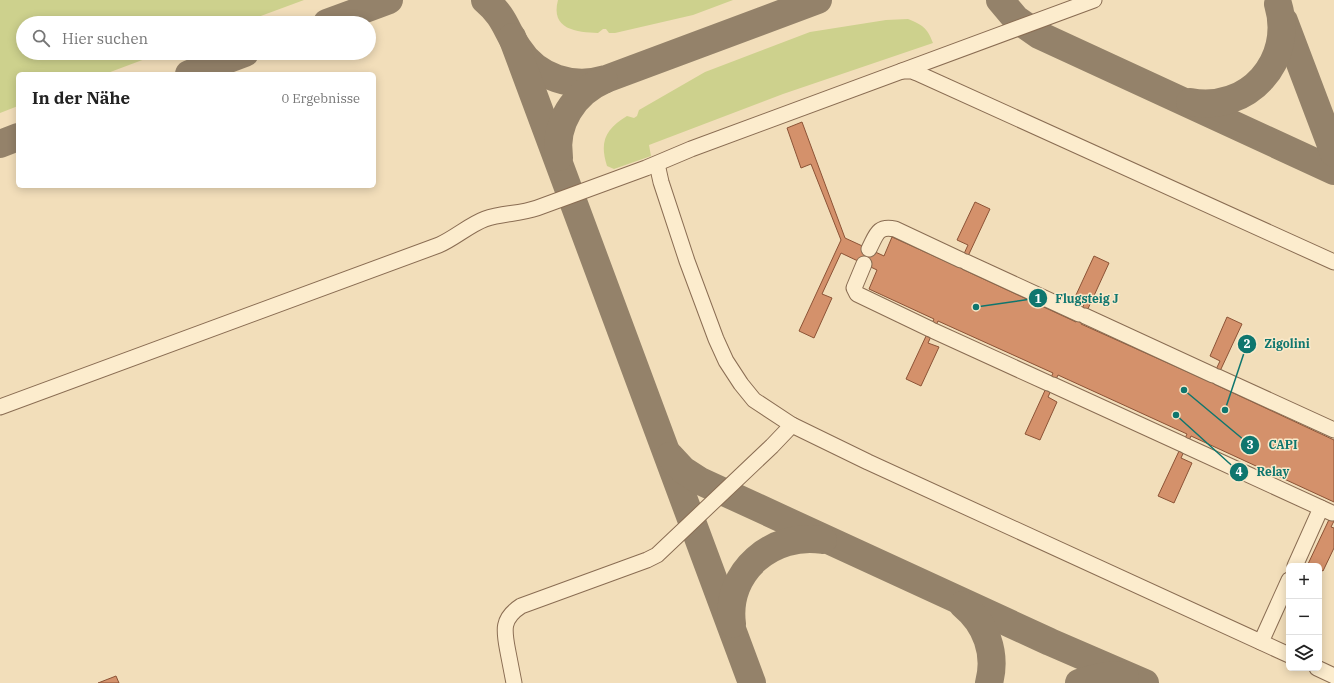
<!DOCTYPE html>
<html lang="de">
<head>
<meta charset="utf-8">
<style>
  body { margin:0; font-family:"IBM Plex Serif",serif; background:#f6f6f6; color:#222 }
  .controls { position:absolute; right:12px; bottom:12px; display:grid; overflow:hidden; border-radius:6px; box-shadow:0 2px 10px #0003 }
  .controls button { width:36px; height:36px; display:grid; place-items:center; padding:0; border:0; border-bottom:1px solid #e0e0e0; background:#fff; color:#222; font:20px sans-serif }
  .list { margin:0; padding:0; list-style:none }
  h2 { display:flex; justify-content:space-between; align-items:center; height:52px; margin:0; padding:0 16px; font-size:17px }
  h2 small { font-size:13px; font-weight:400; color:#767676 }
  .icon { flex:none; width:22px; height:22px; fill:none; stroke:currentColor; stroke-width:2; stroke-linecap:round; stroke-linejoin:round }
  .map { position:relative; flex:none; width:1334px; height:683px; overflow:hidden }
  .search { position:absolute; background:#fff; box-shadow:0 2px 10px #0003; left:16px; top:16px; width:360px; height:44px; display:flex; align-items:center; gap:10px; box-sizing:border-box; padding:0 14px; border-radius:22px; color:#767676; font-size:15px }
  .panel { position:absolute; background:#fff; box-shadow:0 2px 10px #0003; left:16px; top:72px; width:360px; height:116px; border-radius:6px }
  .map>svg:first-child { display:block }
</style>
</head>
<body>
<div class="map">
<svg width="1334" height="683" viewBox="0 0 1334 683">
  <rect width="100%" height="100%" fill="#f2deba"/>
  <g fill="#cdd18d">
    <path d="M0,0H304L242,23H23V53H161L105,74H18V106L0,113Z"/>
    <path d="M558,0H733L693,15L615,33H609L606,29H603L598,33C577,32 550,30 558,0Z"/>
    <path d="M908,19C922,25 927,27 933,43L783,94L649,145L651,156L614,169L607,166C599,141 606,129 627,116L634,118L637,116L639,110L705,72L810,32L886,20Z"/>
  </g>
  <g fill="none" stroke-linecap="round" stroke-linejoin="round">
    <g stroke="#94826a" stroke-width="28">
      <path d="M485,0C505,17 505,28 518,48C537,78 573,89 606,79L818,0"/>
      <path d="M1000,0L1016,19L1039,35L1334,171"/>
      <path d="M1284,21L1334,153"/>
      <path d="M327,23L389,0"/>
      <path d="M512,37L752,683"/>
      <path d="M189,74L245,53"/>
      <path d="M1190,102C1248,113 1295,61 1278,4"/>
      <path d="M0,144L18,137"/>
      <path d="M559,157C554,124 574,93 604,80"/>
      <path d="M670,456L683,470L700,481L1050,642L1145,683"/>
      <path d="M963,605C986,624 997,653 989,683"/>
      <path d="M732,624C725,571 773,532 823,540"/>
      <path d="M1079,683C1093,678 1110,673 1125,676"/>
    </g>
  </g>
  <g fill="#d4916b" stroke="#8c5336">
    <path d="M802,122L845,238L884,256L892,237L958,267L968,245L957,240L975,202L990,209L962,269L1076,322L1086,300L1076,295L1094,256L1109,263L1081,324L1210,382L1220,361L1210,356L1227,317L1242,324L1214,384L1334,440V502L1191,436L1181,458L1192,463L1174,503L1158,496L1187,434L1058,375L1048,397L1057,402L1040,440L1025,434L1053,373L938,321L928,343L939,347L921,386L906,379L934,319L869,289L877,270L841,253L822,294L832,298L814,338L799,331L841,240L811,164L801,168L787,128Z"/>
    <path d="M1334,509V521L1331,527L1334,528V548L1323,571L1319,569V566H1313L1308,564Z"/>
    <path d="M116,676L119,683H98Z"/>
  </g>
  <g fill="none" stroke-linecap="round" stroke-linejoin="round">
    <defs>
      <g id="minor">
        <path d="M902,71H912L917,73L1334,262"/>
        <path d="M657,164L661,182L687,261L716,339L726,361L741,384L754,400L792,425L868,462L1289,655"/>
        <path d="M869,249C876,236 877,225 895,229L961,260"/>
        <path d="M966,262L1079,314"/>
        <path d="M864,264L854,288L857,294L930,329"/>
        <path d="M1085,316L1213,375"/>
        <path d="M934,331L1048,383"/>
        <path d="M1218,377L1334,430"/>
        <path d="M1053,385L1182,444"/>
        <path d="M0,407L439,245C455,238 469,225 485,219C502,213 520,214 537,208L646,168L691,149L1094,0"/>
        <path d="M1186,446L1332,513"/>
        <path d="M1295,566L1321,508"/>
        <path d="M1261,642L1289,580"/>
        <path d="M1317,668L1334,676"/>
        <path d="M514,683C512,673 510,662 508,652C504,631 501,619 521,606L647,560L657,555L772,446L792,425"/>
      </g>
    </defs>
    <use href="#minor" stroke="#8a6d53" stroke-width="17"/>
    <use href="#minor" stroke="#fceccd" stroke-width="15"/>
  </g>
  <path fill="none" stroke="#0f766e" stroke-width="1.5" d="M976 307L1038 298M1225 410L1247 344M1184 390L1250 445M1176 415L1239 472"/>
  <g fill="#0f766e" stroke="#f9e9ca" stroke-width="1.5">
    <circle cx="976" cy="307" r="4"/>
    <circle cx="1225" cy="410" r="4"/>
    <circle cx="1184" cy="390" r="4"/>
    <circle cx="1176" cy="415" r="4"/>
    <circle cx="1038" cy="298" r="10"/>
    <circle cx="1247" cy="344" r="10"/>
    <circle cx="1250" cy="445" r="10"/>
    <circle cx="1239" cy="472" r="10"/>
  </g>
  <g font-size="12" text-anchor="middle" font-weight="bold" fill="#fff">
    <text x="1038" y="303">1</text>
    <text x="1247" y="348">2</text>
    <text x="1250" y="449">3</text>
    <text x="1239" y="476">4</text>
  </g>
  <g font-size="12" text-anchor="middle" font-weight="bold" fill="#0f766e" stroke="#f9e9ca" stroke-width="3" stroke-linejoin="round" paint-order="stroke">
    <text x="1087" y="303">Flugsteig J</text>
    <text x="1287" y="348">Zigolini</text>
    <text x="1283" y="449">CAPI</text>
    <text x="1273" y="476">Relay</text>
  </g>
</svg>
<div class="controls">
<button>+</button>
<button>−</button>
<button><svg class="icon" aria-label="layers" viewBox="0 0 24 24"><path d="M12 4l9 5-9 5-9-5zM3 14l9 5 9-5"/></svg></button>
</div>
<div class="search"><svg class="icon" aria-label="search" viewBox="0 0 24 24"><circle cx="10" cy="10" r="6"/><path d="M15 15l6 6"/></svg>Hier suchen</div>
<section class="panel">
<h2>In der Nähe<small>0 Ergebnisse</small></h2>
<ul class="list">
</ul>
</section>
</div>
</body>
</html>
